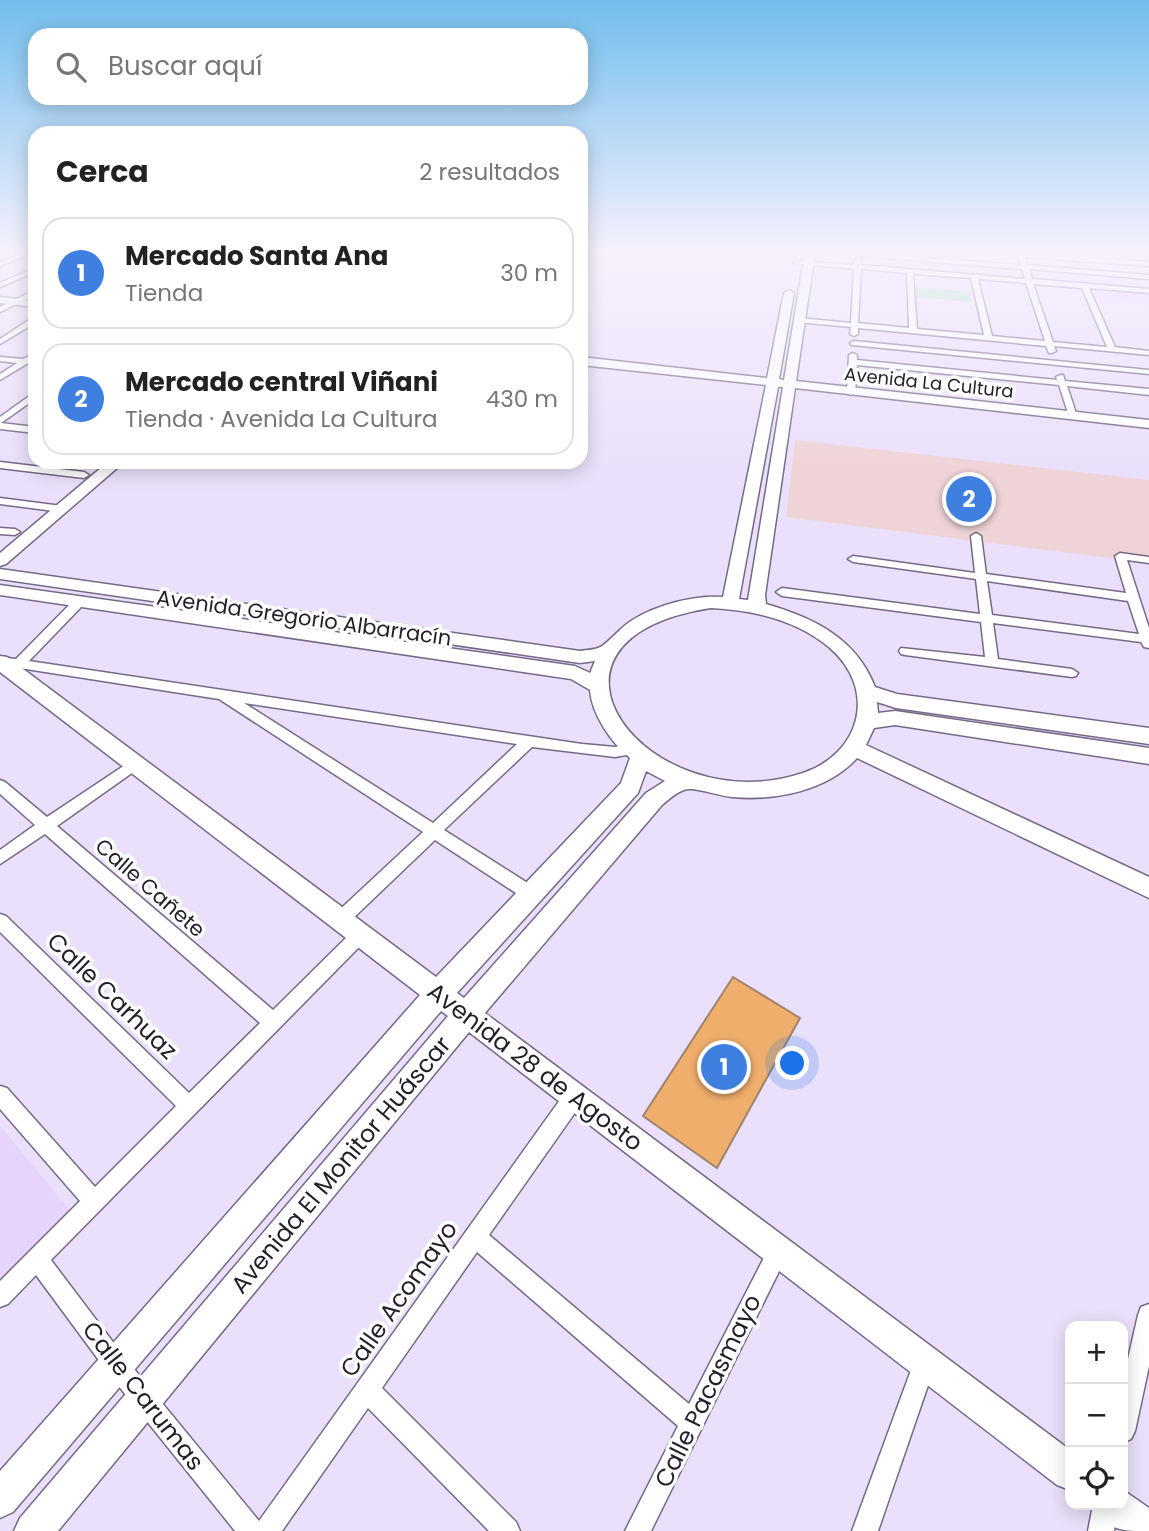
<!DOCTYPE html>
<html lang="es">
<head>
<meta charset="utf-8">
<style>
  body { margin:0; font-family:Poppins,sans-serif; background:#f6f6f6; color:#222 }
  .controls { position:absolute; right:21px; bottom:21px; display:grid; overflow:hidden; border-radius:14px; box-shadow:0 4px 18px #0003 }
  .controls button { width:63px; height:63px; display:grid; place-items:center; padding:0; border:0; border-bottom:2px solid #e0e0e0; background:#fff; color:#222; font:35px sans-serif }
  .you { position:absolute; left:793px; top:1064px; width:24px; height:24px; margin:-18px; border:5px solid #fff; border-radius:50%; background:#1a73e8; box-shadow:0 0 0 10px #1a73e833 }
  .badge { display:grid; place-items:center; width:46px; height:46px; border-radius:50%; background:#1a73e8; color:#fff; font-size:23px; font-weight:700 }
  .pin { position:absolute; translate:-50% -50%; border:4px solid #fff; box-shadow:0 2px 7px #0006 }
  .list { margin:0; padding:0; list-style:none }
  h2 { display:flex; justify-content:space-between; align-items:center; height:91px; margin:0; padding:0 28px; font-size:30px }
  h2 small { font-size:23px; font-weight:400; color:#767676 }
  .list li { display:grid; grid-template-columns:46px 1fr auto; gap:21px; align-items:center; box-sizing:border-box; height:112px; margin:0 14px 14px; padding:0 14px; border:2px solid #e0e0e0; border-radius:21px }
  .list b { display:block; font-size:26px; white-space:nowrap }
  .list p { margin:0; font-size:23px; white-space:nowrap; color:#767676 }
  .list em { font-size:23px; font-style:normal; color:#767676 }
  .icon { flex:none; width:38px; height:38px; fill:none; stroke:currentColor; stroke-width:2; stroke-linecap:round; stroke-linejoin:round }
  .map { position:relative; flex:none; width:1149px; height:1531px; overflow:hidden }
  .search { position:absolute; background:#fff; box-shadow:0 4px 18px #0003; left:28px; top:28px; width:560px; height:77px; display:flex; align-items:center; gap:18px; box-sizing:border-box; padding:0 24px; border-radius:21px; color:#767676; font-size:26px }
  .panel { position:absolute; background:#fff; box-shadow:0 4px 18px #0003; left:28px; top:126px; width:560px; height:343px; border-radius:21px }
  .map>svg:first-child { display:block }
</style>
</head>
<body>
<div class="map">
<svg width="1149" height="1531" viewBox="0 0 1149 1531">
  <rect width="100%" height="100%" fill="#ebe0fb"/>
  <path fill="#efd4d7" d="M795,440L1149,480V563L786,517Z"/>
  <g fill="#e6d4fd">
    <path d="M1096,290L1149,294V305L1100,301Z"/>
    <path d="M0,1126L73,1214L0,1286Z"/>
  </g>
  <path fill="#a5e1b9" d="M915,287L969,292L971,302L916,297Z"/>
  <path fill="#efae6c" stroke="#9f856c" stroke-width="2" d="M733,977L800,1018L717,1168L643,1116Z"/>
  <g fill="none" stroke-linecap="round" stroke-linejoin="round">
    <defs>
      <g id="street">
        <path d="M23,253H31L0,266V262Z"/>
        <path d="M856,253L1021,265L1018,256L999,253H1023L1149,262V266L1024,257L1027,265L1149,275V279L1029,269L1032,279L1149,289V293L1089,288L1115,347L1149,351V355L1054,346L1056,351L1052,353H1049L1046,346L858,328V334L854,336L850,334L851,327L796,322L795,320L799,318L851,323L854,269L793,263L795,260L854,265L855,260L858,258L861,260V265L1025,279L1022,269L858,256ZM861,269L907,273L909,328L858,323ZM913,274L971,278L984,335L917,329ZM978,279L1026,283L1045,341L992,336ZM1033,284L1082,288L1107,347L1053,342Z"/>
        <path d="M35,268V272L0,287V283Z"/>
        <path d="M35,290V295L0,312V307Z"/>
        <path d="M32,318H35V323L0,344V339Z"/>
        <path d="M854,341L1149,370V374L851,345L850,343Z"/>
        <path d="M35,353V359L0,380V374L17,363L0,361V357L23,359Z"/>
        <path d="M853,353L857,355V360L1057,380L1056,377L1060,375H1063L1065,381L1149,389V395L1067,386L1077,416L1073,419L1069,416L1059,385L857,365L855,392L851,395L847,392L849,355Z"/>
        <path d="M35,392V399L1,423L35,427V433L0,429V417Z"/>
        <path d="M0,462L84,472L89,475L84,478L0,468Z"/>
        <path d="M0,498L62,506L67,509L62,512L0,504Z"/>
        <path d="M0,528L15,529L20,532L15,535L0,534Z"/>
        <path d="M976,533L981,536L986,574L1126,593L1115,556L1120,553L1149,557V563L1127,560L1149,628V648L1144,647L1141,642L993,623L998,659L1072,669L1078,673L1076,676L1072,677L905,655L901,654L899,651L901,648L985,657L981,622L782,596L776,592L782,588L980,614L976,579L853,562L848,559L853,556L975,573L971,536ZM987,581L1128,601L1139,634L992,615Z"/>
        <path d="M80,597L84,598V604L29,661L582,744L615,747L633,744L640,749L638,753L615,757L532,747L444,830L537,889L539,894L537,899L531,901L525,899L435,840L346,925L340,927L334,925L332,920L334,915L423,832L219,699L0,665V657L16,659L76,598ZM244,703L517,744L433,823Z"/>
        <path d="M134,759L139,760L141,764L139,768L57,826L273,1010L354,930L360,928L366,930L368,935L366,940L51,1260L125,1358L259,1521L567,1090L574,1088L581,1090L583,1097L581,1104L489,1235L689,1404L771,1244L778,1240L785,1244L789,1251L651,1531H625L678,1426L477,1252L382,1388L516,1522L520,1531H489L368,1408L282,1531H235L109,1374L36,1275L8,1304L0,1307V1281L80,1201L0,1109V1086L7,1088L95,1187L176,1106L0,932V914L6,916L189,1093L260,1023L45,834L0,864V850L35,825L0,794V780L5,782L47,817Z"/>
        <path d="M1149,1304V1366L1135,1431L1131,1439L1123,1443V1381L1138,1315L1141,1307Z"/>
        <path d="M925,1351L933,1354L936,1362L878,1531H852L914,1362L917,1354Z"/>
        <path d="M1093,1505H1117L1114,1531H1088Z"/>
      </g>
      <g id="secondary">
        <path d="M805,253H815L796,381L1149,420V428L795,388L765,595L766,604C814,618 856,638 875,687L897,694L1149,728V744L896,708L877,702L878,713L895,711L1149,748V764L895,725L874,728L866,745L1149,877V898L857,758C827,791 775,801 732,797C721,796 697,788 689,789C680,789 669,799 662,805L485,1013L1070,1450V1490L1057,1485L469,1032L58,1531H14L20,1518L448,1016L441,1011L13,1512L0,1518V1471L420,995L0,672V656L7,657L436,977L621,783L630,758C611,742 592,715 590,690L571,679L0,595V585L575,666L590,673L595,661L580,663L0,579V569L580,651C586,650 597,650 602,646C611,640 620,628 631,621C656,605 693,595 723,597L766,385L581,365V357L767,378L784,293L789,290L794,293L779,379L784,380ZM778,387H783L748,600L739,599ZM711,608C753,610 797,620 830,648C877,689 862,753 803,773C649,824 505,640 711,608ZM646,771L665,781L646,793L464,998L457,993L638,793Z"/>
        <path d="M0,297L35,301V307L0,303Z"/>
        <path d="M108,462H124L6,564L0,566V553Z"/>
        <path d="M1123,1490L1149,1508V1531C1122,1531 1105,1531 1094,1505H1123Z"/>
      </g>
    </defs>
    <use href="#street" stroke="#766986" stroke-width="3"/>
    <use href="#secondary" stroke="#766986" stroke-width="3"/>
    <use href="#street" fill="#fff" fill-rule="evenodd"/>
    <use href="#secondary" fill="#fff" fill-rule="evenodd"/>
  </g>
  <linearGradient id="sky" x2="0" y2="1"><stop stop-color="#71bdec"/><stop offset="0.54" stop-color="#f6f1fd"/><stop offset="1" stop-color="#f6f1fd" stop-opacity="0"/></linearGradient>
  <rect width="1149" height="467" fill="url(#sky)"/>
  <g text-anchor="middle" stroke-width="7" stroke-linejoin="round" paint-order="stroke">
    <g font-size="18" fill="#241e2b" stroke="#fff">
      <text transform="translate(929 383) rotate(6)" y="6">Avenida La Cultura</text>
    </g>
    <g font-size="21" fill="#241e2b" stroke="#fff">
      <text transform="translate(304 618) rotate(8)" y="7">Avenida Gregorio Albarracín</text>
      <text transform="translate(150 888) rotate(41)" y="7">Calle Cañete</text>
    </g>
    <g font-size="24" fill="#241e2b" stroke="#fff">
      <text transform="translate(112 996) rotate(44)" y="8">Calle Carhuaz</text>
      <text transform="translate(535 1067) rotate(37)" y="8">Avenida 28 de Agosto</text>
      <text transform="translate(341 1165) rotate(-50)" y="8">Avenida El Monitor Huáscar</text>
      <text transform="translate(399 1299) rotate(-55)" y="8">Calle Acomayo</text>
      <text transform="translate(708 1391) rotate(-64)" y="8">Calle Pacasmayo</text>
      <text transform="translate(143 1396) rotate(52)" y="8">Calle Carumas</text>
    </g>
  </g>
</svg>
<div class="controls">
<button>+</button>
<button>−</button>
<button><svg class="icon" aria-label="locate" viewBox="0 0 24 24"><circle cx="12" cy="12" r="6"/><path d="M12 2v4M12 18v4M2 12h4M18 12h4"/></svg></button>
</div>
<div class="you"></div>
<div class="pin badge" style="left:724px;top:1067px;background:#3f7fe0">1</div>
<div class="pin badge" style="left:969px;top:499px;background:#3f7fe0">2</div>
<div class="search"><svg class="icon" aria-label="search" viewBox="0 0 24 24"><circle cx="10" cy="10" r="6"/><path d="M15 15l6 6"/></svg>Buscar aquí</div>
<section class="panel">
<h2>Cerca<small>2 resultados</small></h2>
<ul class="list">
<li><span class="badge" style="background:#3f7fe0">1</span><div><b>Mercado Santa Ana</b><p>Tienda</p></div><em>30 m</em></li>
<li><span class="badge" style="background:#3f7fe0">2</span><div><b>Mercado central Viñani</b><p>Tienda · Avenida La Cultura</p></div><em>430 m</em></li>
</ul>
</section>
</div>
</body>
</html>
